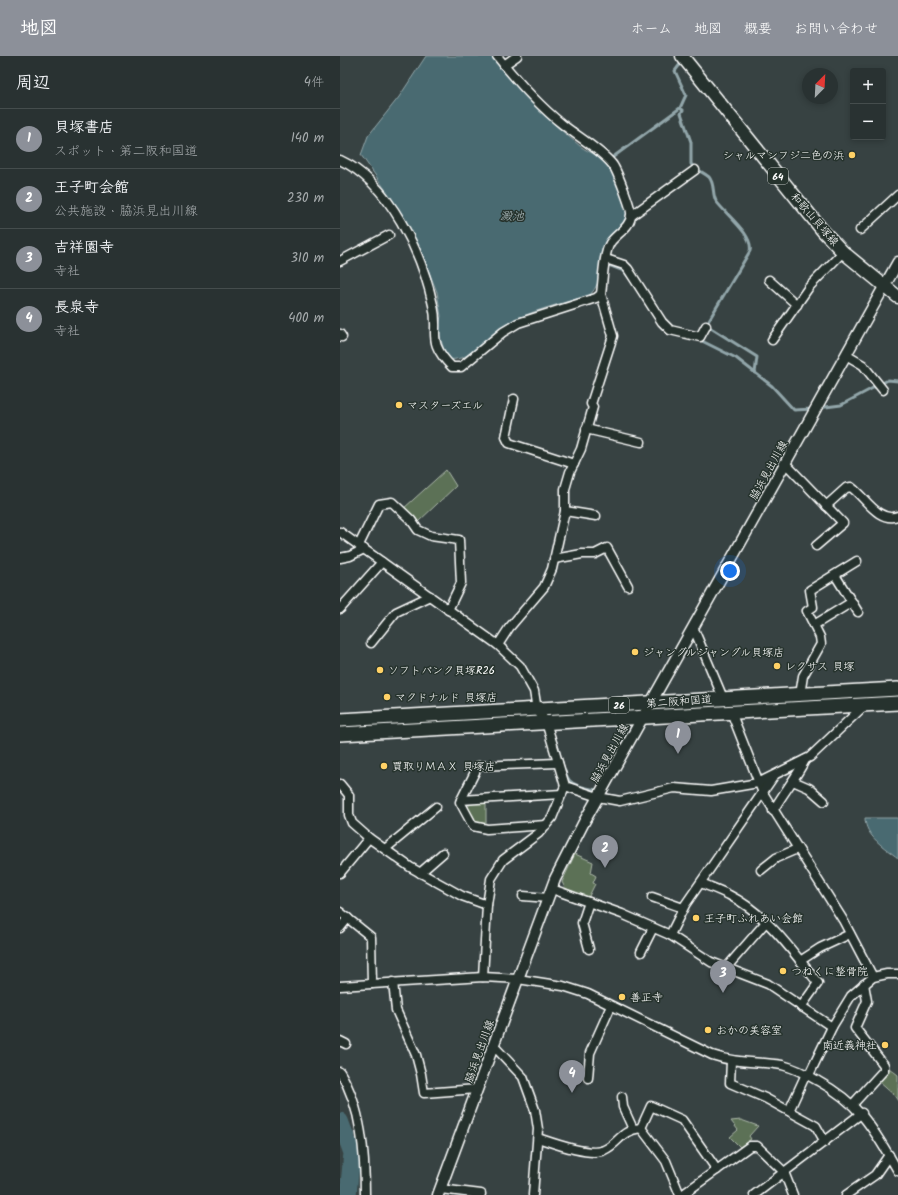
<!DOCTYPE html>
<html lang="ja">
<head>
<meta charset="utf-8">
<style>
  body { margin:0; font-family:Kalam,"Klee One",sans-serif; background:#313a3a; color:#f1f3f6 }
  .controls { position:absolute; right:12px; top:12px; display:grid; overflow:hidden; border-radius:4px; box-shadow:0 2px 6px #0003 }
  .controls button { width:36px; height:36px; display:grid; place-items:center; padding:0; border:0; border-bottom:1px solid #454d4d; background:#293232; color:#f1f3f6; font:20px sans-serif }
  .compass { position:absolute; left:462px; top:12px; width:36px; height:36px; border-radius:50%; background:#293232; box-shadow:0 2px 6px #0003; rotate:24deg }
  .you { position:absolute; left:390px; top:515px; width:14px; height:14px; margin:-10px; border:3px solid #fff; border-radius:50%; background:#1a73e8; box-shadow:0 0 0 6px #1a73e833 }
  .badge { display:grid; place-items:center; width:26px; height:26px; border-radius:50%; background:#8c9099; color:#fff; font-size:13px; font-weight:700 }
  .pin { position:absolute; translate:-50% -33px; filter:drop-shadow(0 1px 2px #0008) }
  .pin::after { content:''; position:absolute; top:21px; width:14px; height:12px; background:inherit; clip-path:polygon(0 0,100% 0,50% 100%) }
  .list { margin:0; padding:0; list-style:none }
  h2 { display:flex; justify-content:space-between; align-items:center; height:52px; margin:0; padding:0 16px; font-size:17px }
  h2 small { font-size:13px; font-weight:400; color:#a5aaac }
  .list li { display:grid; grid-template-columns:26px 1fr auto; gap:12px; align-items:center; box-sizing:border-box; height:60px; padding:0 16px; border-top:1px solid #454d4d }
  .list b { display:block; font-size:15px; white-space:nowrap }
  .list p { margin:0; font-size:13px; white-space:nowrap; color:#a5aaac }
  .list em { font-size:13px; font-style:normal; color:#a5aaac }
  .map { position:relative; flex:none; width:558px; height:1139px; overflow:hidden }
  header { display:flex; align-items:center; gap:24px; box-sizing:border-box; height:56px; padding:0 20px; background:#8c9099; color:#fff }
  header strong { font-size:19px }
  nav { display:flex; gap:22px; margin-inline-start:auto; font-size:14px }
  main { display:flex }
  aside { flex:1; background:#293232 }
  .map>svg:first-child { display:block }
</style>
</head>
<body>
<header>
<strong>地図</strong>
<nav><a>ホーム</a><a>地図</a><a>概要</a><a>お問い合わせ</a></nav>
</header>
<main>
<aside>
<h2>周辺<small>4件</small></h2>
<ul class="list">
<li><span class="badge">1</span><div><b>貝塚書店</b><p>スポット · 第二阪和国道</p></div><em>140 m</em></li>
<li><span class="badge">2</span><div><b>王子町会館</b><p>公共施設 · 脇浜見出川線</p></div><em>230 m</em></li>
<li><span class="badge">3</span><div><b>吉祥園寺</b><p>寺社</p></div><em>310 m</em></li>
<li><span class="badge">4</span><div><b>長泉寺</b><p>寺社</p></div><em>400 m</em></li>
</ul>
</aside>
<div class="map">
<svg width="558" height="1139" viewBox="0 0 558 1139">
  <rect width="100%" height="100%" fill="#374242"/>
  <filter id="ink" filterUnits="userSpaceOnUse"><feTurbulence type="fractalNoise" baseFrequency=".025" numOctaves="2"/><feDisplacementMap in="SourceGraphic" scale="8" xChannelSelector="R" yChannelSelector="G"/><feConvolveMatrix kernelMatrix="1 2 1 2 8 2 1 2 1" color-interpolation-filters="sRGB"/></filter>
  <g filter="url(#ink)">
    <g fill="#5b7156" stroke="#adb8aa">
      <path d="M106,414L116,430L78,466L63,453Z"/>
      <path d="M146,746V768L137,767L128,751L130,748Z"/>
      <path d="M235,798L253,806L251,817L256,820L253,827L255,828L248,842L225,832L222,826Z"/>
      <path d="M549,1012L558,1019V1045L554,1039L538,1025Z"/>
      <path d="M401,1064L418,1070L409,1080L411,1083L400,1091L390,1081L398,1074L391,1065Z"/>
    </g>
    <g fill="#4a6b71" stroke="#92a6aa">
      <path d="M86,0H152C176,34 208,64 240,90C250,98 262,99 271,110C277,117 287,152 288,162C279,170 270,178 267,189C261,207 263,225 250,239C222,248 189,254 164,270C146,282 129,307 107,303L98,275L101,260L97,236L85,206L52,143L21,99L28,80L59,41Z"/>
      <path d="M525,762H558V802C545,792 525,780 525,762Z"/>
    </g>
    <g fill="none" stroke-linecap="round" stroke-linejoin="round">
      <g stroke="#92a6aa" stroke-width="3">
        <path d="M340,52L343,54L341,57L351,86V108C356,114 363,116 369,121C375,128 372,138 376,145C385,158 414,179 410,195L366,269L417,301L415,317"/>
        <path d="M269,104L340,52L346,39L335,15L341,7"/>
        <path d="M266,208L284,215L289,222"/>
        <path d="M358,283L396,302L432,330L454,354L473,353"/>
        <path d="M478,352L501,349L548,324L558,325"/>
        <path d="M215,683C219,693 223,718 230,725C236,731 248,732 256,734"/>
      </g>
      <path stroke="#4a6b71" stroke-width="17" d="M0,1065L12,1097L8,1139"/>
      <defs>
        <g id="minor">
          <path d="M164,9L177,0"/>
          <path d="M0,104C50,127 82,198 93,249C100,278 85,284 112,311H121L163,276L178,267L256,242L261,238C263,225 263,199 270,187C276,178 291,171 291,159C292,153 276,112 272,108C260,93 237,80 222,68C197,48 177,25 157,0"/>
          <path d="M291,160L355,114"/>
          <path d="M520,174L558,139"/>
          <path d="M266,203L284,209L288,213L322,266L330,274L360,281L366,270"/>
          <path d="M0,205L49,179"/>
          <path d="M429,224L457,249"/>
          <path d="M0,278L2,281"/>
          <path d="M432,284L469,231L503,196"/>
          <path d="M506,299L523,309L543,334"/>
          <path d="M174,343L166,381L169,387L234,408"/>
          <path d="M246,373L301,386"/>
          <path d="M445,407L503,467L476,490"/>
          <path d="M486,450L506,432L511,431C525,441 538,467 558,460"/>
          <path d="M225,455L256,460"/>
          <path d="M0,476L158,589L180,610L194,635L197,654L206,666L225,730L212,762L199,777L163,804L151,823L147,849L143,921"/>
          <path d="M19,489L39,448L52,446L71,464L78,474L91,480L119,484L121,527L108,554"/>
          <path d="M0,502L10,500L24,493"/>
          <path d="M214,503L242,498H255L267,492L288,530"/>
          <path d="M495,519L518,556"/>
          <path d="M0,553L42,506"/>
          <path d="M474,569L512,546"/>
          <path d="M353,571L383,642"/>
          <path d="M31,587L56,556L90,540"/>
          <path d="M158,589L169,572L204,531L212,513L225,455V433L230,416L241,393L253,351L251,348L273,280L261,238"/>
          <path d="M460,639L463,620L481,588L480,581L467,555L473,551L470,534L517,505"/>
          <path d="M391,656L423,737L503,864L533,921"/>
          <path d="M453,725L469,732L484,745"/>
          <path d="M0,728L9,739V759L12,767L29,782L70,811L122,840L147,849"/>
          <path d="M225,730L258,741L280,745L334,732L371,735L418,727L470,701L525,649"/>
          <path d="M121,744L222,738"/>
          <path d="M433,755C443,737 456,722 465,704"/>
          <path d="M206,769L147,773L133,770L120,746L138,710L218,707"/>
          <path d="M45,793L96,751"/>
          <path d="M421,814L436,802L457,793"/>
          <path d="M0,817L29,782"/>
          <path d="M80,817L103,797"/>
          <path d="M361,827C370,831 380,834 389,839C427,858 452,895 478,927L461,951"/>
          <path d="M212,833L282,858L330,879L371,906L428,928L492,971"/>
          <path d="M183,840L208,842"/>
          <path d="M312,841L343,852"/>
          <path d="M249,846L242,867L249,893"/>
          <path d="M0,856L31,881L32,928"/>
          <path d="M0,872L8,862"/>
          <path d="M330,879L345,849L434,720"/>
          <path d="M301,896L313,872"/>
          <path d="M460,905L480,892L510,878"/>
          <path d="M386,912L426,866"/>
          <path d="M53,926L56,954L76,999L81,1018L84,1037L137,1033"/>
          <path d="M0,930L143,921L178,923L223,930L248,938L372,999C398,1008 417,1005 442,1009C454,1012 468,1019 478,1025C521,1048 534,1074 558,1115"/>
          <path d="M0,985L6,988"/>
          <path d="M153,989L183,1021L195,1054L198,1073L193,1139"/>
          <path d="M391,1005L390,1027L425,1042L476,1070L485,1086"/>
          <path d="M0,1016C22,1052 25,1099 25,1139"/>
          <path d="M469,1019L492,971L511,940L533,921L547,918H558"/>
          <path d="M248,1022L250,997L271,950"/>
          <path d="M282,1041L283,1051L293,1073"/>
          <path d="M513,1048L544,1014V1009L515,972L527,945L524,928"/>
          <path d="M449,1055L466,1018"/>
          <path d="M301,1072L311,1050L342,1064L377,1114"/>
          <path d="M301,1072L326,1105L340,1139"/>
          <path d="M198,1082C213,1087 250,1101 264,1094C280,1087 279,1075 301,1072"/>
          <path d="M100,1133L141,1138"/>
          <path d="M342,1139L410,1090H417L444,1116L453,1139"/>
          <path d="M414,1139L522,1057"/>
          <path d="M506,1139L535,1119L549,1099"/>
        </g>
        <path id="tertiary" d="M98,1139L215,823L244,766L558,206"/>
        <path id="primary" d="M342,0L483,175L503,196L558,241"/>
        <g id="trunk">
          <path d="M0,664L558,633"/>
          <path d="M0,678L558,647"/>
        </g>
      </defs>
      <use href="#minor" stroke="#fff" stroke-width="11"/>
      <use href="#tertiary" stroke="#fff" stroke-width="13"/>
      <use href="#primary" stroke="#fff" stroke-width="15"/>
      <use href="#trunk" stroke="#fff" stroke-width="16"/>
      <use href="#minor" stroke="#26332d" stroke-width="8"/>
      <use href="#tertiary" stroke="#26332d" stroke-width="10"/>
      <use href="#primary" stroke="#26332d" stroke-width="12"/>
      <use href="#trunk" stroke="#26332d" stroke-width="13"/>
    </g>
  </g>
  <g fill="#ffd166" stroke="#26332d" stroke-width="1.5">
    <circle cx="512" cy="99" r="4"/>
    <circle cx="59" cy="349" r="4"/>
    <circle cx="295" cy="596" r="4"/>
    <circle cx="437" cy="610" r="4"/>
    <circle cx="40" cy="614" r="4"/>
    <circle cx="47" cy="641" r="4"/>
    <circle cx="44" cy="710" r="4"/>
    <circle cx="356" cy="862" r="4"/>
    <circle cx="443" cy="915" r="4"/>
    <circle cx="282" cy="941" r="4"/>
    <circle cx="368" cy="974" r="4"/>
    <circle cx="545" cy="989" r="4"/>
  </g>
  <g text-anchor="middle" stroke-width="3" stroke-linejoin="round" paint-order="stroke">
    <g fill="#26332d" stroke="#bec2c0" stroke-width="1">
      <rect x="428" y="112" width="20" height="16" rx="3"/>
      <rect x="269" y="641" width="20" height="16" rx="3"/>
    </g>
    <g font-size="10" font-weight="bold" fill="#fff">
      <text x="438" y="124">64</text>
      <text x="279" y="653">26</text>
    </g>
    <g font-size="11" fill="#fff" stroke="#26332d" text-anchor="start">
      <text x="504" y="103" text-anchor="end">シャルマンフジ二色の浜</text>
      <text x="67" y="353">マスターズエル</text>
      <text x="303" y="600">ジャングルジャングル貝塚店</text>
      <text x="445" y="614">レクサス 貝塚</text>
      <text x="48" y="618">ソフトバンク貝塚R26</text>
      <text x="55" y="645">マクドナルド 貝塚店</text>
      <text x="52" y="714">買取りＭＡＸ 貝塚店</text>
      <text x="364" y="866">王子町ふれあい会館</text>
      <text x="451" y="919">つねくに整骨院</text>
      <text x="290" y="945">善正寺</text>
      <text x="376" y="978">おかの美容室</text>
      <text x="537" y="993" text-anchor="end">南近義神社</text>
    </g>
    <g font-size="11" fill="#fff" stroke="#26332d">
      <text transform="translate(475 163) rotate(49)" y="4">和歌山貝塚線</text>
      <text transform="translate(428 414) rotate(-61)" y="4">脇浜見出川線</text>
      <text transform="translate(339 645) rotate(-4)" y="4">第二阪和国道</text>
      <text transform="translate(269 697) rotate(-61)" y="4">脇浜見出川線</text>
      <text transform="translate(139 995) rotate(-70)" y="4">脇浜見出川線</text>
    </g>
    <g font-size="12" font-style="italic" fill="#aebcbf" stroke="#26332d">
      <text x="172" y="164">澱池</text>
    </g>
  </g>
</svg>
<div class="controls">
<button>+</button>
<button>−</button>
</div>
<svg class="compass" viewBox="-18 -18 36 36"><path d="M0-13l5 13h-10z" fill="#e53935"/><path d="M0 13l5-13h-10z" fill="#a5aaac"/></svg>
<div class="you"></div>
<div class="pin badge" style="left:338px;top:698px">1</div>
<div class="pin badge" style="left:265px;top:812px">2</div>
<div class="pin badge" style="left:383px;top:937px">3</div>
<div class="pin badge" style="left:232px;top:1037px">4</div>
</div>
</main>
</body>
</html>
